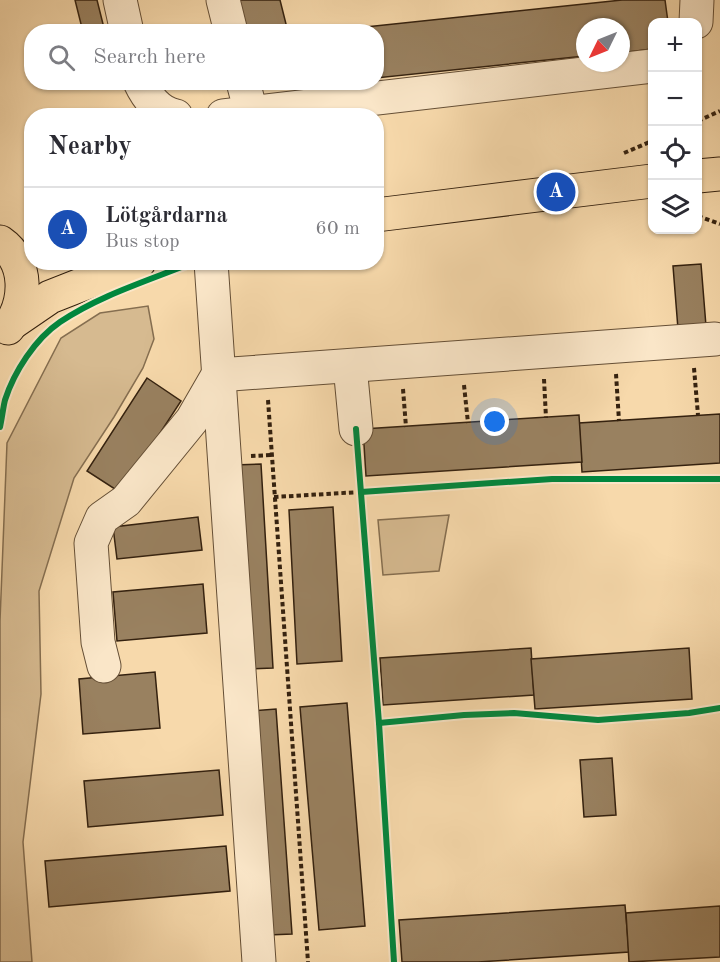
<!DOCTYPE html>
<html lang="en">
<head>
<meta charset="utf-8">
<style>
  body { margin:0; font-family:"Old Standard TT",serif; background:#f2f2f3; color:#2b2b33 }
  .controls { position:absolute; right:18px; top:18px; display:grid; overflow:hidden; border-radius:12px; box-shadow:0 2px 4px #0004 }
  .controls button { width:54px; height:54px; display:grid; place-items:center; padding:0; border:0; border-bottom:2px solid #e1e1e2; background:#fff; color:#2b2b33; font:30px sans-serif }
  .compass { position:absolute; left:576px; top:18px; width:54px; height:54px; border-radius:50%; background:#fff; box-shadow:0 2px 4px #0004; rotate:227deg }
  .you { position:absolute; left:495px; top:422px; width:21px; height:21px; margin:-15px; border:4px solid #fff; border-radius:50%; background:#1a73e8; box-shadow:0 0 0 9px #1a73e833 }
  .badge { display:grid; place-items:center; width:39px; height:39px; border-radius:50%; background:#8f2418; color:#fff; font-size:20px; font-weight:700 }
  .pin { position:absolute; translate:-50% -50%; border:3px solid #fff; box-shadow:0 2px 6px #0006 }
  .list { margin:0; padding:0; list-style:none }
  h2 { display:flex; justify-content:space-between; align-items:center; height:78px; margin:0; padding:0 24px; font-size:26px }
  h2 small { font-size:20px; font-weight:400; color:#7c7c81 }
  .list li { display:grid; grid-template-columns:39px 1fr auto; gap:18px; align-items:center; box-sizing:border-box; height:84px; padding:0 24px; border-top:2px solid #e1e1e2 }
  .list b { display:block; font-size:22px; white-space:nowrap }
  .list p { margin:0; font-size:20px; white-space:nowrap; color:#7c7c81 }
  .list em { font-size:20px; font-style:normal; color:#7c7c81 }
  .icon { flex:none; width:33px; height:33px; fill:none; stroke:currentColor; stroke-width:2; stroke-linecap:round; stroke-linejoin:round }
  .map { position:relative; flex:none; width:720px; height:962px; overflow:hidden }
  .search { position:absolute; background:#fff; box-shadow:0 2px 4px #0004; left:24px; top:24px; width:360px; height:66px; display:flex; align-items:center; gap:15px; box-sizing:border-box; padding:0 21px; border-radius:24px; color:#7c7c81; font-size:22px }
  .panel { position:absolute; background:#fff; box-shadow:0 2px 4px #0004; left:24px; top:108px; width:360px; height:162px; border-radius:24px }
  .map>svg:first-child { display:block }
</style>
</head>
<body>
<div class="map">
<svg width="720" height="962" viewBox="0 0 720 962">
  <rect width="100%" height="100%" fill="#f7d9ab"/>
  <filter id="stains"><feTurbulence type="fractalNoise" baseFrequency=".00333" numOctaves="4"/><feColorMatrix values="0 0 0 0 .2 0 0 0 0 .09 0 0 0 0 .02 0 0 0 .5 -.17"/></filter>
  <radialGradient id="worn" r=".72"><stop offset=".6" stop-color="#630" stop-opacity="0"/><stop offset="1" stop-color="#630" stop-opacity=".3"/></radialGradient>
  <g fill="#d6ba90" stroke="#856e50" stroke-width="1.5">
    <path d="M148,306L154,339L143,368L114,417L74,478L39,591L41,694L23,842L32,962H0V621L7,443L61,338L100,313Z"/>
    <path d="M449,515L439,571L383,575L378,520Z"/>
  </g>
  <g fill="#998160" stroke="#34210f" stroke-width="1.5">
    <path d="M75,0H97L105,32H83Z"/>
    <path d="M226,0H280L288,32H234Z"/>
    <path d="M622,0H665L668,22H652V49L621,53V27H585V56L376,78V32H318Z"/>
    <path d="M701,264L706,326L678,329L673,266Z"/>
    <path d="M147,378L181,401L121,493L87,471Z"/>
    <path d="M720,414V463L582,472L579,423Z"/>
    <path d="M579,415L582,462L366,476L363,429Z"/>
    <path d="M261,464L273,668L247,669L234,465Z"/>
    <path d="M333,507L342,661L297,664L289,510Z"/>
    <path d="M198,517L202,550L117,559L113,527Z"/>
    <path d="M203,584L207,633L117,641L113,592Z"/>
    <path d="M531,648L534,695L383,705L380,658Z"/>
    <path d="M689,648L692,699L535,709L531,659Z"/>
    <path d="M155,672L160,728L83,734L79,679Z"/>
    <path d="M347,703L365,926L319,930L300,707Z"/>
    <path d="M276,709L292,934L268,935L252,711Z"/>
    <path d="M612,758L616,815L584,817L580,760Z"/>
    <path d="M219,770L223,815L88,827L84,781Z"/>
    <path d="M226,846L230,891L49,907L45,861Z"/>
    <path d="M625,905L629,952L478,962H402L399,920Z"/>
    <path d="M720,906V957L629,962L626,913Z"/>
  </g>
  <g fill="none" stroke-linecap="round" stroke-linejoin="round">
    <defs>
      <g id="minor">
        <path d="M120,0L127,32"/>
        <path d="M223,0L231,32"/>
        <path d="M696,22L697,0"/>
        <path d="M140,82C147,97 159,113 176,116"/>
        <path d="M243,82L251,112"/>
        <path d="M223,116L652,66"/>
        <path d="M211,262L259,962"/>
        <path d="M350,366L356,429"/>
        <path d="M104,666L98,642L91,543L102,518L126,501L192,420L218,375L715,339"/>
      </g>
      <g id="major">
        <path d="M698,176L720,174"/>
        <path d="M376,215L652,181"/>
        <path d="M0,242C29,262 27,302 8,328"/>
        <path d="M12,323L50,297L139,262"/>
      </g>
    </defs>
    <use href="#minor" stroke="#654f36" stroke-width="35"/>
    <use href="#major" stroke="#34210f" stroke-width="35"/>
    <g stroke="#34210f" stroke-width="4" stroke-dasharray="4.5 3" stroke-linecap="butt">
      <path d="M698,121L720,111"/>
      <path d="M624,153L652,141"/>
      <path d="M698,216L720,224"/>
      <path d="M694,368L698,415"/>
      <path d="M616,374L619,421"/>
      <path d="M544,379L546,418"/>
      <path d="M464,385L468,423"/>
      <path d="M403,389L406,427"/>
      <path d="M268,400L308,962"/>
      <path d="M251,456L272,455"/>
      <path d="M274,497L361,492"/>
    </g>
    <use href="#minor" stroke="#fae6c8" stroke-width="33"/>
    <use href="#major" stroke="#f7d9ab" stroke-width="33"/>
    <defs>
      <g id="cycleway">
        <path d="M0,427C2,418 3,408 5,400C14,372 35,339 60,322C100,295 150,280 194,262"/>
        <path d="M356,429L379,723L394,962"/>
        <path d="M361,492L552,479H720"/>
        <path d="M379,723L464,715L514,713L598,720L689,713L720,708"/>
      </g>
    </defs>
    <use href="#cycleway" stroke="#fae6c8" stroke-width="10"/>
    <use href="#cycleway" stroke="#00873e" stroke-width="6"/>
  </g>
  <rect width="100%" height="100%" filter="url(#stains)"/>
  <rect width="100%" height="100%" fill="url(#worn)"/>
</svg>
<div class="controls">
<button>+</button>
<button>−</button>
<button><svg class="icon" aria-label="locate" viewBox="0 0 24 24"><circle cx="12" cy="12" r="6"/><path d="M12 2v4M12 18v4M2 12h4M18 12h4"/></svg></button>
<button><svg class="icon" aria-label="layers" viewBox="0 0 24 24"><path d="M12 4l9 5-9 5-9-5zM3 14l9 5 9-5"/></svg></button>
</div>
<svg class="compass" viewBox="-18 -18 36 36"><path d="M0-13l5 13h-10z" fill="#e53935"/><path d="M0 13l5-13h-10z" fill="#7c7c81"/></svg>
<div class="you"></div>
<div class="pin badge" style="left:556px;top:192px;background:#1a4fb4">A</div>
<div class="search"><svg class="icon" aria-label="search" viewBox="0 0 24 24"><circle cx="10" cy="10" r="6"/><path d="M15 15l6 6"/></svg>Search here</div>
<section class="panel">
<h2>Nearby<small></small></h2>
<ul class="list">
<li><span class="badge" style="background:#1a4fb4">A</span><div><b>Lötgårdarna</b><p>Bus stop</p></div><em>60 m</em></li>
</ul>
</section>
</div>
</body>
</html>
